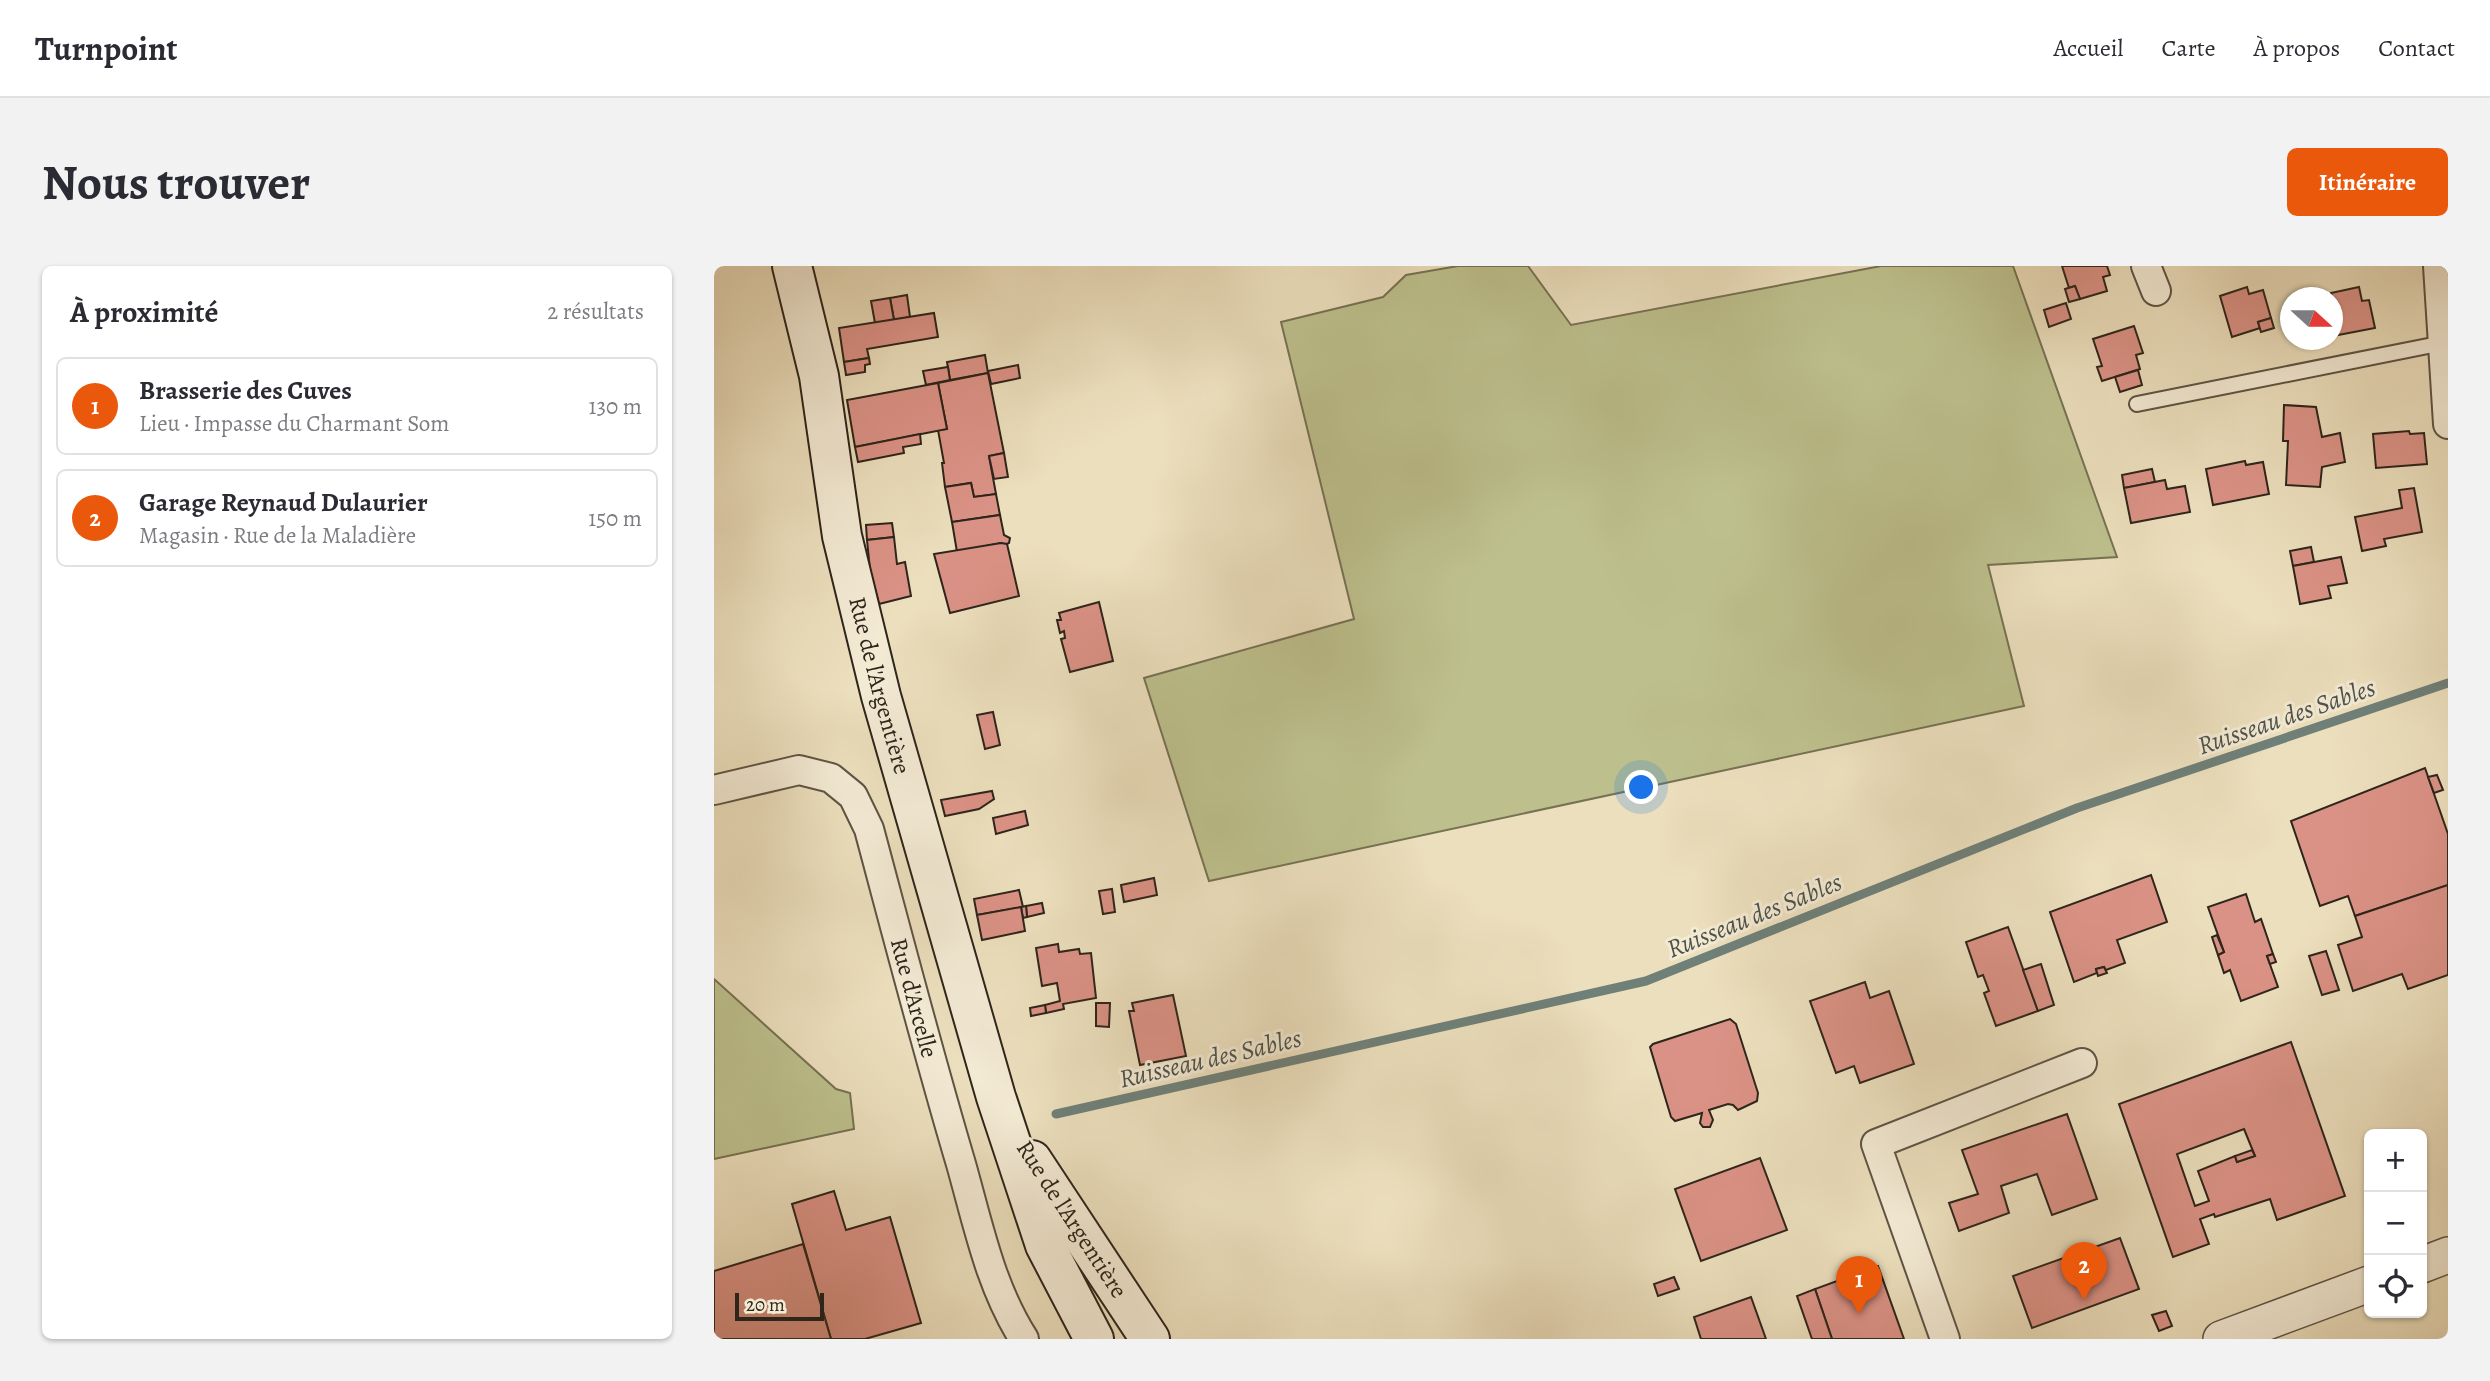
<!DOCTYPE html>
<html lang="fr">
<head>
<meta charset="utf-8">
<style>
  body { margin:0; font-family:Alegreya,serif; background:#f2f2f3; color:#2b2b33 }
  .controls { position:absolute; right:21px; bottom:21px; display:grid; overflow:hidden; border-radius:10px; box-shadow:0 2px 5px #0004 }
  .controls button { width:63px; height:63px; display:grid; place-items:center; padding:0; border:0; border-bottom:2px solid #e1e1e2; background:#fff; color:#2b2b33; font:35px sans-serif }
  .compass { position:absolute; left:1566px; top:21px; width:63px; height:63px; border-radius:50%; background:#fff; box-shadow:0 2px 5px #0004; rotate:111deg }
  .scale { position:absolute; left:21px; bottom:18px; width:89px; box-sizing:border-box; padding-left:7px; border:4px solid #2e251b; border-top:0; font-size:19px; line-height:24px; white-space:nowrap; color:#2e251b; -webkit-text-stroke:5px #f3ead4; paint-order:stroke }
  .you { position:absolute; left:928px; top:522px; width:24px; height:24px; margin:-18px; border:5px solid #fff; border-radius:50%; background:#1a73e8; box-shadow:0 0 0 10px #1a73e833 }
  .badge { display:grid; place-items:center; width:46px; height:46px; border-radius:50%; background:#ea580c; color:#fff; font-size:23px; font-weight:700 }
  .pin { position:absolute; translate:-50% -58px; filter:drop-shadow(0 2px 4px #0008) }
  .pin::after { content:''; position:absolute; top:37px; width:24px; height:21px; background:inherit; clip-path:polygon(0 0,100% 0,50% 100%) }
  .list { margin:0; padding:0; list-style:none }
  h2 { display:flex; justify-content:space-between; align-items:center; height:91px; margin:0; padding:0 28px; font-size:30px }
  h2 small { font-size:23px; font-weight:400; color:#7c7c81 }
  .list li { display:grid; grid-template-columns:46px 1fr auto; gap:21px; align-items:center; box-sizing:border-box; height:98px; margin:0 14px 14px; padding:0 14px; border:2px solid #e1e1e2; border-radius:10px }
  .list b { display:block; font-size:26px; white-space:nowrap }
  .list p { margin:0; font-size:23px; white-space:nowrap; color:#7c7c81 }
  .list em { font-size:23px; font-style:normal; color:#7c7c81 }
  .icon { flex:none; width:38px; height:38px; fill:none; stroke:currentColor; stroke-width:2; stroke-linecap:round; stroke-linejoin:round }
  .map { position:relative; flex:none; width:1734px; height:1073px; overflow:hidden; border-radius:10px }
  header { display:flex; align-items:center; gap:42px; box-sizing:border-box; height:98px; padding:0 35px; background:#fff; border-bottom:2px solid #e1e1e2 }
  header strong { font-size:33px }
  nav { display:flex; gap:38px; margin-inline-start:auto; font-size:24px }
  .intro { display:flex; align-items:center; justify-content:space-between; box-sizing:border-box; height:168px; padding:0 42px }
  h1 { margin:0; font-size:49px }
  .button { padding:18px 32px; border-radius:10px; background:#ea580c; color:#fff; font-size:24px; font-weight:700 }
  main { display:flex; gap:42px; padding:0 42px }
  aside { flex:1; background:#fff; border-radius:10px; box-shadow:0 2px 5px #0004 }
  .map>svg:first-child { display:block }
</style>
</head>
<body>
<header>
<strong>Turnpoint</strong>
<nav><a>Accueil</a><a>Carte</a><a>À propos</a><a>Contact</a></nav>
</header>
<div class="intro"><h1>Nous trouver</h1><a class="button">Itinéraire</a></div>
<main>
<aside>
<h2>À proximité<small>2 résultats</small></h2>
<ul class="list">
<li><span class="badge">1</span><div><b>Brasserie des Cuves</b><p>Lieu · Impasse du Charmant Som</p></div><em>130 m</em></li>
<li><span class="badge">2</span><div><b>Garage Reynaud Dulaurier</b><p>Magasin · Rue de la Maladière</p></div><em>150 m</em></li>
</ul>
</aside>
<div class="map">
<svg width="1734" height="1073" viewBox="0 0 1734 1073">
  <rect width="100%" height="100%" fill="#ecdfbd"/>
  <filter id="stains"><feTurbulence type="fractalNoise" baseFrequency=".00286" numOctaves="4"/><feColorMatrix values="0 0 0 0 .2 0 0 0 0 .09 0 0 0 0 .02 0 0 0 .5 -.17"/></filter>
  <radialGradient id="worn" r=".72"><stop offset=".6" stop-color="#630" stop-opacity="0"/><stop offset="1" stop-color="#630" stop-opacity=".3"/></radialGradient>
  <g fill="#bdc08d" stroke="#767254" stroke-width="2">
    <path d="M744,0H814L857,59L1167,0H1299L1403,291L1274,299L1310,440L495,615L430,412L640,353L567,56L669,31L692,9Z"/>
    <path d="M0,713L122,823L136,827L140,863L0,893Z"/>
  </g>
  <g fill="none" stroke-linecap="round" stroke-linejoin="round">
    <path stroke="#6f8079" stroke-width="9" d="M342,848L932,715L1363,542L1734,417"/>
  </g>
  <g fill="#db9286" stroke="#2e251b" stroke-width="2" fill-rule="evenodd">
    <path d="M1348,0H1393L1396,9L1389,11L1393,25L1366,33L1361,20L1355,22Z"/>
    <path d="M1361,20L1366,33L1355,36L1351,23Z"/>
    <path d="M1533,21L1535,28L1549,24L1557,52L1544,56L1546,62L1518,71L1506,30Z"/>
    <path d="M1645,21L1648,35L1655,34L1661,62L1619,70L1620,41L1617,27Z"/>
    <path d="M193,29L196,51L180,54L176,32Z"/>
    <path d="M176,32L180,54L161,57L157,35Z"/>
    <path d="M1352,37L1357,53L1335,61L1330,44Z"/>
    <path d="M220,47L224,71L153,83L155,92L130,96L125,62Z"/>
    <path d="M1557,52L1560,62L1547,66L1544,56Z"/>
    <path d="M1420,60L1429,87L1422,89L1426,103L1388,115L1383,101L1388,100L1379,73Z"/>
    <path d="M271,89L274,107L236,114L233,96Z"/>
    <path d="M155,92L156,98L151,99V106L132,109L130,96Z"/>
    <path d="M304,99L306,112L277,118L274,105Z"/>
    <path d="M234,101L236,114L212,119L209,105Z"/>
    <path d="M1424,104L1428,119L1406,126L1401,111Z"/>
    <path d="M274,107L290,187L275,190L282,228L260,231L257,217L231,221L228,197H230L224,164L233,163L224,117Z"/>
    <path d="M224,117L233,163L141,181L133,134Z"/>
    <path d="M1570,139L1602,141L1608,171L1626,167L1631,196L1608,201L1606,221L1572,219L1574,175H1569Z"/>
    <path d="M1695,165L1696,168L1710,167L1713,198L1662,202L1659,168Z"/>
    <path d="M206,168L207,178L189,181L190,187L144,196L141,181Z"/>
    <path d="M290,187L294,211L280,213L275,190Z"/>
    <path d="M1531,195L1532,199L1549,196L1555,228L1499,239L1492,203Z"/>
    <path d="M1438,203L1441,216L1410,222L1408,209Z"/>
    <path d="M1451,214L1453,223L1471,220L1476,246L1417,257L1410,222Z"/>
    <path d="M257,217L260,231L282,228L286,249L238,256L231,221Z"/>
    <path d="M1700,222L1708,266L1670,273L1672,280L1648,285L1641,251L1688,242L1685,224Z"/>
    <path d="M286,249L290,269L296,272L295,277L291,279L287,277L243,286L238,256Z"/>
    <path d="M178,257L180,271L153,274L152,259Z"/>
    <path d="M180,271L183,298L191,296L197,330L165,338L156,304L153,274Z"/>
    <path d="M287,277L293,278L305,330L236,347L220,288Z"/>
    <path d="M1597,281L1600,296L1579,300L1576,285Z"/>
    <path d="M1627,291L1633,317L1614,320L1617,332L1586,338L1579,300Z"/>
    <path d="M385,336L399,395L356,406L347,373L351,372L350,365L346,367L343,354H347L345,347Z"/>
    <path d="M279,446L286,479L271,483L263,449Z"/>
    <path d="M1711,502L1734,568V619L1641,650L1634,630L1606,640L1577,555Z"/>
    <path d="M1723,509L1729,524L1720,527L1714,511Z"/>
    <path d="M278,525L280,533L265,543L231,550L227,534Z"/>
    <path d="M311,545L314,559L282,568L279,552Z"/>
    <path d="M1437,609L1453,656L1403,674L1411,697L1392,704L1390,701L1382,703L1383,707L1360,716L1336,646Z"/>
    <path d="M440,612L443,629L410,636L407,619Z"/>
    <path d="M1734,619V709L1694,723L1688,708L1639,725L1624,679L1648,671L1641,650Z"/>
    <path d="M398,623L401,646L389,648L385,625Z"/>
    <path d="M305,624L309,641L263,649L260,633Z"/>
    <path d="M1532,628L1541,656L1547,653L1559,688L1553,690L1564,721L1527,735L1516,704L1510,707L1504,689L1510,686L1494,641Z"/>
    <path d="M328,637L330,647L313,651L312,640Z"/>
    <path d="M312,640L313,651L309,652L307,641Z"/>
    <path d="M307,641L311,665L268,674L263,649Z"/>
    <path d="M1294,661L1324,745L1282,760L1270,727L1275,725L1269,709L1264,711L1252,676Z"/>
    <path d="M1503,669L1510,686L1504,689L1498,671Z"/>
    <path d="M344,678L345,686L365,683L366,688L377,687L382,732L349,738L350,743L332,747L331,739L346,735L343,717L328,720L322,682Z"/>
    <path d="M1612,685L1625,724L1608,729L1595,690Z"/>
    <path d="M1559,688L1562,696L1556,698L1553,690Z"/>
    <path d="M1327,698L1340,739L1324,745L1309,704Z"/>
    <path d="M1390,701L1393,707L1384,710L1382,703Z"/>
    <path d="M1151,716L1156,732L1175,725L1200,798L1146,817L1140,800L1122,807L1096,735Z"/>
    <path d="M459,729L472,790L426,799L415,745H420L418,737Z"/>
    <path d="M382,737H396L395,761L382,760Z"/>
    <path d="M331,739L332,747L317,750L316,742Z"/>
    <path d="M1016,753L1022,758L1044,827L1043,835L1024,844L1019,839L1014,838L995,844L999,854L996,861H989L986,857L988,847L961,855L957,851L936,781L939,778Z"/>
    <path d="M1577,776L1631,930L1563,954L1556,933L1501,951L1500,948L1486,953L1495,978L1459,991L1405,838ZM1530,863L1541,890L1523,896L1521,890L1484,905L1495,935L1481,940L1463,888Z"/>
    <path d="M1353,848L1383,933L1338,949L1323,908L1287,920L1295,947L1245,965L1235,937L1264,928L1248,884Z"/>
    <path d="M1538,884L1541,890L1523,896L1521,890Z"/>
    <path d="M1046,892L1073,964L987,995L961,923Z"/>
    <path d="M120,925L132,964L176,951L207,1057L151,1073H117L78,938Z"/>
    <path d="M1406,972L1425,1023L1318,1062L1299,1010Z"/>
    <path d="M89,978L117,1073H0V1005Z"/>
    <path d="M1164,1000L1190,1073H1118L1101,1023Z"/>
    <path d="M960,1011L965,1023L944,1030L940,1018Z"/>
    <path d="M1101,1023L1118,1073H1098L1083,1030Z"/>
    <path d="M1037,1031L1052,1073H987L980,1051Z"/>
    <path d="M1452,1045L1458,1060L1445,1065L1438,1049Z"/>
  </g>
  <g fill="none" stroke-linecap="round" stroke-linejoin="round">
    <defs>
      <path id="service" d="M1423,138L1729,77"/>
      <g id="minor">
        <path d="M1432,0L1442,25"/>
        <path d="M1724,0L1734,158"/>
        <path id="s1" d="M0,524L85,504L117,512L139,530L155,563C185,675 214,787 247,898C264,958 276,1020 310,1073"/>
        <path d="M1231,1073L1162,878L1368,797"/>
      </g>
      <g id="tertiary">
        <path d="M1708,999L1734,989"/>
        <path d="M1507,1073L1655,1018"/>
      </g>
      <g id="secondary">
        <path id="s2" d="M78,0L105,110L128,270L167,430L282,831L331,979L380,1073"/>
        <path d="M318,894L436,1073"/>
      </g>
    </defs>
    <use href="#service" stroke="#5e5444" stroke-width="18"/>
    <use href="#minor" stroke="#5e5444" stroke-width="32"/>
    <use href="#tertiary" stroke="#5e5444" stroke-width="38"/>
    <use href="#secondary" stroke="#2e251b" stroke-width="42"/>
    <use href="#service" stroke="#f3ead4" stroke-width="14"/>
    <use href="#minor" stroke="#f3ead4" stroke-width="28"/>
    <use href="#tertiary" stroke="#f3ead4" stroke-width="35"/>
    <use href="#secondary" stroke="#f3ead4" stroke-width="38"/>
  </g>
  <g text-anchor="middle" stroke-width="6" stroke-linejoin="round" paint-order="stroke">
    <g font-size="24" fill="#2e251b" stroke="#f3ead4">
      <text dy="8" stroke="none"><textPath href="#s2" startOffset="429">Rue de l'Argentière</textPath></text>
      <text dy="8" stroke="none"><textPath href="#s1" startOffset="360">Rue d'Arcelle</textPath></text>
      <text transform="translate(358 953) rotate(57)" y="8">Rue de l'Argentière</text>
    </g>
    <g font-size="26" font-style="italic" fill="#4e524a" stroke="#f3ead4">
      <text transform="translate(1572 450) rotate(-19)" y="9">Ruisseau des Sables</text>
      <text transform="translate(1040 649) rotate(-22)" y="9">Ruisseau des Sables</text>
      <text transform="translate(496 792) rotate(-13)" y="9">Ruisseau des Sables</text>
    </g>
  </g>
  <rect width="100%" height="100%" filter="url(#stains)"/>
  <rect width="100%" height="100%" fill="url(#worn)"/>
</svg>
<div class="controls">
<button>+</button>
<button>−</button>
<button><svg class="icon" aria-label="locate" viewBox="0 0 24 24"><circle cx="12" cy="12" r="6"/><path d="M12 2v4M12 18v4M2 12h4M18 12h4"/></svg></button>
</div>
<svg class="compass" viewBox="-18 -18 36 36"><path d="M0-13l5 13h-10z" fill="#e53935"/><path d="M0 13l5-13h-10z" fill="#7c7c81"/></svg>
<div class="scale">20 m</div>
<div class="you"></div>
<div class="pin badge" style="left:1145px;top:1048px">1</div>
<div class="pin badge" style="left:1370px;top:1034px">2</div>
</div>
</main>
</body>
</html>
